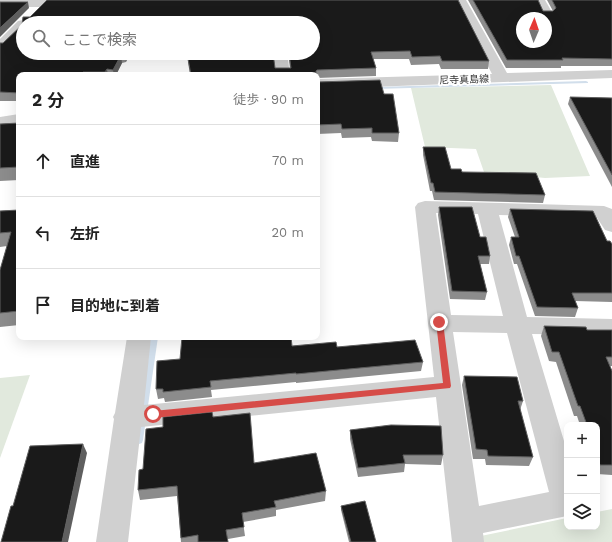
<!DOCTYPE html>
<html lang="ja">
<head>
<meta charset="utf-8">
<style>
  body { margin:0; font-family:"Work Sans","Noto Sans JP",sans-serif; background:#f2f2f2; color:#222 }
  .controls { position:absolute; right:12px; bottom:12px; display:grid; overflow:hidden; border-radius:8px; box-shadow:0 4px 16px #0002 }
  .controls button { width:36px; height:36px; display:grid; place-items:center; padding:0; border:0; border-bottom:1px solid #e0e0e0; background:#fff; color:#222; font:20px sans-serif }
  .compass { position:absolute; left:516px; top:12px; width:36px; height:36px; border-radius:50%; background:#fff; box-shadow:0 4px 16px #0002; rotate:2deg }
  .stop { position:absolute; width:12px; height:12px; margin:-9px; border:3px solid #d64c48; border-radius:50%; background:#fff }
  .stop.end { background:#d64c48; border-color:#fff; box-shadow:0 1px 4px #0008 }
  .list { margin:0; padding:0; list-style:none }
  h2 { display:flex; justify-content:space-between; align-items:center; height:52px; margin:0; padding:0 16px; font-size:17px }
  h2 small { font-size:13px; font-weight:400; color:#767676 }
  .list li { display:grid; grid-template-columns:26px 1fr auto; gap:12px; align-items:center; box-sizing:border-box; height:72px; padding:0 16px; border-top:1px solid #e0e0e0 }
  .list b { display:block; font-size:15px; white-space:nowrap }
  .list em { font-size:13px; font-style:normal; color:#767676 }
  .icon { flex:none; width:22px; height:22px; fill:none; stroke:currentColor; stroke-width:2; stroke-linecap:round; stroke-linejoin:round }
  .map { position:relative; flex:none; width:612px; height:542px; overflow:hidden }
  .search { position:absolute; background:#fff; box-shadow:0 4px 16px #0002; left:16px; top:16px; width:304px; height:44px; display:flex; align-items:center; gap:10px; box-sizing:border-box; padding:0 14px; border-radius:22px; color:#767676; font-size:15px }
  .panel { position:absolute; background:#fff; box-shadow:0 4px 16px #0002; left:16px; top:72px; width:304px; height:268px; border-radius:8px }
  .map>svg:first-child { display:block }
</style>
</head>
<body>
<div class="map">
<svg width="612" height="542" viewBox="0 0 612 542">
  <rect width="100%" height="100%" fill="#fff"/>
  <g fill="#e1e9dd">
    <path d="M551,85L590,176L545,178L484,172L476,149L425,147L411,88Z"/>
    <path d="M30,375L0,458V378Z"/>
    <path d="M612,509V542H477L476,537L567,518V527H597V512Z"/>
  </g>
  <g fill="none" stroke-linecap="round" stroke-linejoin="round">
    <g fill="#d1deeb" fill-rule="evenodd">
      <path d="M586,81L588,82V83L374,89L372,88L374,87Z"/>
      <path d="M150,337H158L143,440L142,443L139,444L136,443L135,440Z"/>
    </g>
    <g fill="#d0d0d0" fill-rule="evenodd">
      <path d="M0,0H47L50,3L48,6L44,7H0Z"/>
      <path d="M454,0H466L507,73L612,70V78L317,89V79L492,74Z"/>
      <path d="M533,0H545L553,14L551,17H543Z"/>
      <path d="M23,20L29,23H23V31L5,49L0,50V39L18,21Z"/>
      <path d="M273,53H287L290,75H276Z"/>
      <path d="M19,114V124L0,127V117Z"/>
      <path d="M425,201L604,206L612,209V232L605,230L597,218L499,215L527,317L612,319V335L532,334L567,451V516L483,533L484,542H452L436,397L141,427L128,542H96L114,419L113,417L115,413L127,337H151L144,405L434,377L415,207L418,203ZM436,213L478,214L503,316L451,315ZM453,332L507,333L549,492L479,506Z"/>
    </g>
  </g>
  <g fill="#8c8c8c">
    <path d="M47,0H458L489,61L488,69H441L439,64L411,65L409,59H373L376,68V76L317,78V75H190L188,62L187,53H273L275,68H290L288,53H313V23H23V53H133L131,59H127L126,62L122,63L116,75H19V101H0V43H3L22,25L23,17H30Z"/>
    <path d="M468,0H538L543,11H553L547,0H612V66H561V68H506Z"/>
    <path d="M317,82L384,94L399,133L398,142L372,141L371,137L342,138L341,133L317,134Z"/>
    <path d="M570,97L612,98V187L568,104Z"/>
    <path d="M19,123V180L0,181V124Z"/>
    <path d="M423,147L451,169L545,195L543,203L434,200L432,191H430L423,155Z"/>
    <path d="M439,207L480,237L490,256L489,264H480L487,292L485,300L450,299L438,215Z"/>
    <path d="M510,209L607,241L612,244V302L575,301L578,308L575,317L535,316L517,264H514L509,245L511,237H515L508,217Z"/>
    <path d="M19,210V325L0,327V270L7,246L0,247V211Z"/>
    <path d="M544,326L587,330H612V366H610L612,371V475L597,474V425H580L577,416H574L556,362L549,361L541,336Z"/>
    <path d="M292,346L337,347L423,362L421,371L296,383V382L211,390L212,397L165,402L164,398L158,399L156,389L180,359Z"/>
    <path d="M464,376L523,401L520,410L533,457L529,466L486,465L485,459H473L462,385Z"/>
    <path d="M213,417L254,463L326,491L325,501L276,510V516L243,522L245,536L228,539V542H181L177,496L140,500L138,490L143,469L163,427Z"/>
    <path d="M350,430L443,455L441,465L405,464L404,472L358,477L350,439Z"/>
    <path d="M341,506L376,542H349L341,510Z"/>
  </g>
  <g fill="#5f5f5f">
    <path d="M28,2L29,8L0,37V28Z"/>
    <path d="M125,53H126L127,59L126,62L125,55Z"/>
    <path d="M130,53H133L131,59Z"/>
    <path d="M121,55L122,63L116,75H114L113,70Z"/>
    <path d="M107,69L108,75H105V72Z"/>
    <path d="M83,444L87,453L68,542H62Z"/>
  </g>
  <g fill="#1a1a1a" stroke="#5f5f5f" fill-rule="evenodd">
    <path d="M47,0H458L489,61H442L440,56L412,57L410,51L371,52L376,68L317,70L316,71V75H191L187,53H273L275,68H291L289,53H313V23H23V53H125V55H121L113,70L107,69L105,72H83L82,75H19V93L0,92V43H3L22,25L23,17H30Z"/>
    <path d="M473,0H538L543,11H553L556,8L552,0H612V59L562,58L563,60H507ZM522,18H546V42H522Z"/>
    <path d="M0,2H28L0,28Z"/>
    <path d="M380,80L384,94H393L399,133H372V128L342,129L341,124L317,125V82Z"/>
    <path d="M570,97L612,98V175Z"/>
    <path d="M19,123V167L0,168V124Z"/>
    <path d="M423,147H445L451,169H461L462,172L536,173L545,195L435,192L433,183H431Z"/>
    <path d="M439,207H472L480,237H486L490,256H478L487,292L452,291Z"/>
    <path d="M510,209L593,211L607,241H610L612,244V293H572L578,308L537,307L519,256H516L511,237H519Z"/>
    <path d="M19,210V311L0,313V270L11,232L0,233V211Z"/>
    <path d="M544,326L586,327L587,330H612V357H606L612,371V465H600L597,456V425H587L580,406H578L559,352H552Z"/>
    <path d="M182,337H291L292,346L336,342L337,347L415,340L423,362L296,374V373L210,381L211,387L163,392V389H156L157,361L180,359Z"/>
    <path d="M464,376L517,377L523,401H518L533,457L488,456L487,450L476,449Z"/>
    <path d="M212,412L213,417L250,413L254,463L316,453L326,491L274,501L276,507L242,513L244,527L226,530L228,542H198V535L181,538L177,486L138,490L139,470L143,469L146,429L163,427V417Z"/>
    <path d="M391,425L441,426L443,455H403L405,463L358,468L350,430Z"/>
    <path d="M83,444L62,542H1L11,506H13L30,446Z"/>
    <path d="M365,501L376,542H351L341,506Z"/>
  </g>
  <path fill="#d64c48" d="M439,320L443,322L451,386L450,388L153,418L149,414L153,411L443,383L436,322Z"/>
  <g text-anchor="middle" stroke-width="4" stroke-linejoin="round" paint-order="stroke">
    <g font-size="10" fill="#333" stroke="#fff">
      <text transform="translate(464 79) rotate(-2)" y="4">尼寺真島線</text>
    </g>
  </g>
</svg>
<div class="controls">
<button>+</button>
<button>−</button>
<button><svg class="icon" aria-label="layers" viewBox="0 0 24 24"><path d="M12 4l9 5-9 5-9-5zM3 14l9 5 9-5"/></svg></button>
</div>
<svg class="compass" viewBox="-18 -18 36 36"><path d="M0-13l5 13h-10z" fill="#e53935"/><path d="M0 13l5-13h-10z" fill="#767676"/></svg>
<div class="stop" style="left:153px;top:414px"></div>
<div class="stop end" style="left:439px;top:322px"></div>
<div class="search"><svg class="icon" aria-label="search" viewBox="0 0 24 24"><circle cx="10" cy="10" r="6"/><path d="M15 15l6 6"/></svg>ここで検索</div>
<section class="panel">
<h2>2 分<small>徒歩 · 90 m</small></h2>
<ul class="list">
<li><svg class="icon" aria-label="ahead" viewBox="0 0 24 24"><path d="M12 20V5M6 11l6-6 6 6"/></svg><div><b>直進</b></div><em>70 m</em></li>
<li><svg class="icon" aria-label="left" viewBox="0 0 24 24"><path d="M17 20v-9H6M10 6l-5 5 5 5"/></svg><div><b>左折</b></div><em>20 m</em></li>
<li><svg class="icon" aria-label="arrive" viewBox="0 0 24 24"><path d="M6 21V4h12l-3 4 3 4H6"/></svg><div><b>目的地に到着</b></div></li>
</ul>
</section>
</div>
</body>
</html>
